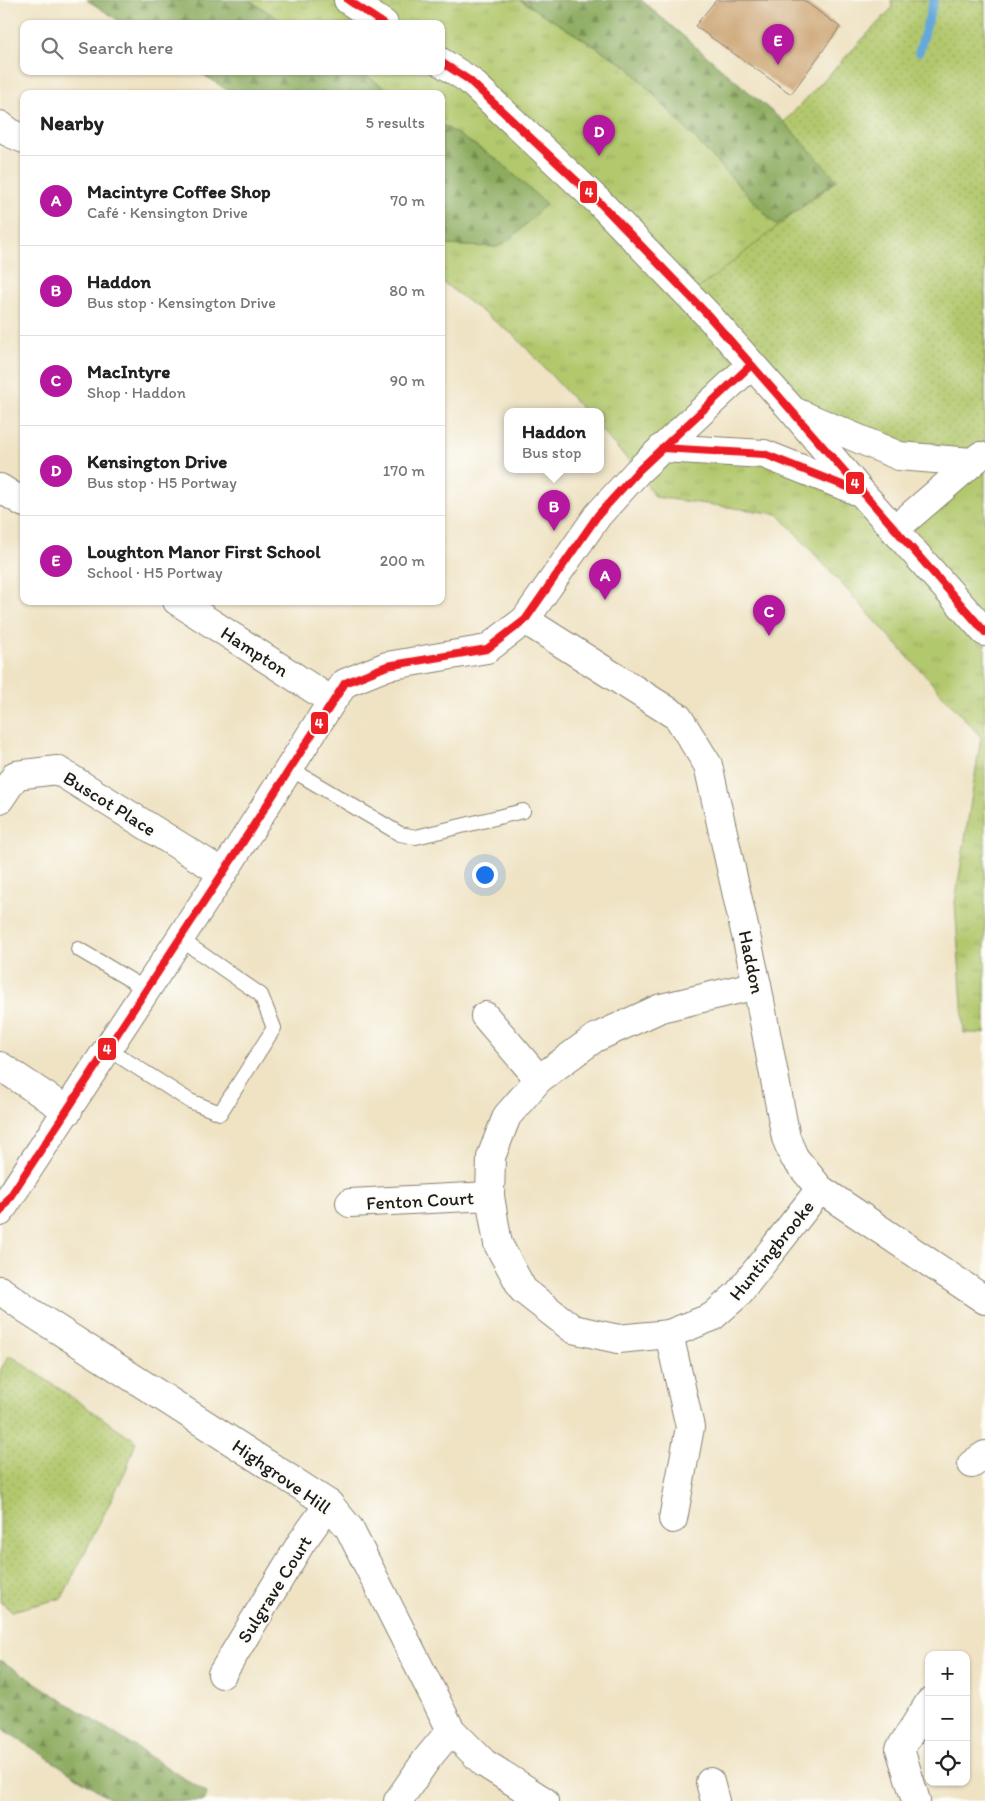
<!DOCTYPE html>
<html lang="en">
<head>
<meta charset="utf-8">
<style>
  body { margin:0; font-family:Itim,sans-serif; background:#f6f6f6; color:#222 }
  .controls { position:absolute; right:15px; bottom:15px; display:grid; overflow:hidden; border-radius:10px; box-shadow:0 1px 4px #0004 }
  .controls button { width:45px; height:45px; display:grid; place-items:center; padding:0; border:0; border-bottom:1px solid #e0e0e0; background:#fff; color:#222; font:25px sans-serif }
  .you { position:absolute; left:484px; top:874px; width:18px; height:18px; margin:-12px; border:4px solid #fff; border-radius:50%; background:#1a73e8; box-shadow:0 0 0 8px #1a73e833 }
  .badge { display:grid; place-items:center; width:32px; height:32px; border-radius:50%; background:#b5179e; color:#fff; font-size:16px; font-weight:700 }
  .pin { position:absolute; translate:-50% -41px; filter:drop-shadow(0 1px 2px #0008) }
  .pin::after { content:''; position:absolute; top:26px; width:18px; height:15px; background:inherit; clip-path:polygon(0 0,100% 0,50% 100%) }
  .popup { position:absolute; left:504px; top:408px; width:100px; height:65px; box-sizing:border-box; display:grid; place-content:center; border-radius:10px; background:#fff; filter:drop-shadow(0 1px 4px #0005); font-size:16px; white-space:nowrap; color:#767676 }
  .popup b { font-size:19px; color:#222 }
  .popup::after { content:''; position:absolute; left:50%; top:100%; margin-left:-10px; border:10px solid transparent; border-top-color:#fff }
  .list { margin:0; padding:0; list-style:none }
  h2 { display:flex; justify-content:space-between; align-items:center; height:65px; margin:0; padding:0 20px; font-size:21px }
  h2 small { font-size:16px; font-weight:400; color:#767676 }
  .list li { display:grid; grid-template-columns:32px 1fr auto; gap:15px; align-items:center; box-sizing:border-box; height:90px; padding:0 20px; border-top:1px solid #e0e0e0 }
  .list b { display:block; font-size:19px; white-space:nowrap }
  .list p { margin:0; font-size:16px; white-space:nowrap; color:#767676 }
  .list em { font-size:16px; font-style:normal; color:#767676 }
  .icon { flex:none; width:28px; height:28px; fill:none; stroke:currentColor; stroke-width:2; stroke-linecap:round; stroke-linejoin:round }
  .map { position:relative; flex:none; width:985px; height:1801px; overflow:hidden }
  .search { position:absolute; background:#fff; box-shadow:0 1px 4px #0004; left:20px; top:20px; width:425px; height:55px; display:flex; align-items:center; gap:12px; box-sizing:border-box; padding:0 18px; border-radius:10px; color:#767676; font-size:19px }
  .panel { position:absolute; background:#fff; box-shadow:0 1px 4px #0004; left:20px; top:90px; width:425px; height:515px; border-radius:10px }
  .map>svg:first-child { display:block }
</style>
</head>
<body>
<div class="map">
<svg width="985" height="1801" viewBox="0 0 985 1801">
  <defs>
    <pattern id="grass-tufts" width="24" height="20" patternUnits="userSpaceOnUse" patternTransform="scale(1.25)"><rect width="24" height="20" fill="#b2c86d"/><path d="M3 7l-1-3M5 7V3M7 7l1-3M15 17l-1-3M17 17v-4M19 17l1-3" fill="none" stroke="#98ab5e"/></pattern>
    <pattern id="forest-firs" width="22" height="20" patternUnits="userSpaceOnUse" patternTransform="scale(1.25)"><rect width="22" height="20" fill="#8dac60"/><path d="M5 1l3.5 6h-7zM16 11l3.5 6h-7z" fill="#728b4e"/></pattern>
    <pattern id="park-dots" width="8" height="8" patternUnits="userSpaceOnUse" patternTransform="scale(1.25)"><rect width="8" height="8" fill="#b2c86d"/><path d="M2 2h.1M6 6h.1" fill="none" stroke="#98ab5e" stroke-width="1.8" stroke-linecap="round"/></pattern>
  </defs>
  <rect width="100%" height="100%" fill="#fdfcf7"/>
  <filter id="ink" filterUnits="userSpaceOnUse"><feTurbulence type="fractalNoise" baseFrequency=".02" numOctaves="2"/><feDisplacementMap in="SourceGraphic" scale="10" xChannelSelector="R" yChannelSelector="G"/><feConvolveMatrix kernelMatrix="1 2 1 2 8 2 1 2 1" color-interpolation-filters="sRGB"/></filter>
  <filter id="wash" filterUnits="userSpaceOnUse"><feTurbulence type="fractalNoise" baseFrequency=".0096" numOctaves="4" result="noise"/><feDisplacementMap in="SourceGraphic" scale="20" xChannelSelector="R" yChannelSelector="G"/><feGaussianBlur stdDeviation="1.12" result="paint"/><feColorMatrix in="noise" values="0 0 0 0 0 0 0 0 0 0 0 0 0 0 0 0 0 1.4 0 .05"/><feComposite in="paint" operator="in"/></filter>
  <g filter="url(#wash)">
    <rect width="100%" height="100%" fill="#efe3c4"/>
    <path fill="url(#grass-tufts)" stroke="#677244" fill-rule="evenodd" d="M249,0H520L628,67L776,225L837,179L985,59V1033H964L955,903L981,737L778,514L655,497L638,471L600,429V412H585L516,337L441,281V245L498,247V160L441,124V94H394L359,71H441V24H286ZM751,365L971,463L894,530L861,492L764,454L663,448Z"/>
    <g fill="url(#forest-firs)" stroke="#54643e">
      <path d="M87,0H249L286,24H124Z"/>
      <path d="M520,0H641L784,122L837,179L776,225L628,67Z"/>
      <path d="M198,71H359L394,94H233Z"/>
      <path d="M441,124L498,160L546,204L516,234L498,247L441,245Z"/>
      <path d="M0,1660L207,1793L203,1801H114L0,1727Z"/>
    </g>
    <g fill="url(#park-dots)" stroke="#677244">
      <path d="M891,0H985V441L971,452L899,456L793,411L689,296L837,180L784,122L892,8Z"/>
      <path d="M10,1355L136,1441L126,1470L62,1598L12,1611L0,1602V1370Z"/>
    </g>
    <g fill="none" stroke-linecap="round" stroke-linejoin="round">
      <path stroke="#65a8da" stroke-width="9" d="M919,52L934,0"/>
    </g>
    <g id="blocks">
      <path fill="#cca473" d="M716,0H803L840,27L791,94L695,26Z"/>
    </g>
  </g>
  <g filter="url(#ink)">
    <use href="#blocks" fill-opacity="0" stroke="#868070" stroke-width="1"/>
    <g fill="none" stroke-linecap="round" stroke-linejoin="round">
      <defs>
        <g id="service">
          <path d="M289,768L400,834L416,837L523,811"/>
          <path d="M78,949L147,990"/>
          <path d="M108,1049L190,1101L220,1113L274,1028L261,995L180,939"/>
        </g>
        <g id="minor">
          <path d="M0,125L12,134L24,139"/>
          <path d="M793,411L899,456L972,462"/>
          <path d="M0,488L24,503"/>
          <path d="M894,530L980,456"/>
          <path d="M177,601L332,701"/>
          <path d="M525,620L678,717L708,765L757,985L786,1138L794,1157L820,1189L985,1300"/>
          <path d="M0,799L16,775L57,770L223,873"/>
          <path d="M757,985L661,1008L595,1038L539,1079L507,1116L491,1157L490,1196L498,1244L523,1290L573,1329L618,1339L669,1334L712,1317L738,1294L820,1189"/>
          <path d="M485,1016L539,1079"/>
          <path d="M0,1066L68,1111"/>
          <path d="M350,1203L490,1196"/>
          <path d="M0,1212L223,873L332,701L345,683L387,666L487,649L525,620L598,515L638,471L751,365"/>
          <path d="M0,1290L26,1309L329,1504L349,1528L451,1730L484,1763L544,1801"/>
          <path d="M669,1334L690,1427L673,1519"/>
          <path d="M972,1464L985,1455"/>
          <path d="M222,1674L301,1543L329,1504"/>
          <path d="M710,1782L715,1801"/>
          <path d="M398,1801L427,1759L451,1730"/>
          <path d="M916,1801L900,1749L929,1703"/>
        </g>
        <g id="tertiary">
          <path d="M348,0L384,24"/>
          <path d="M441,62L469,80L600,203L707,314L793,411L861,492L985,632"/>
          <path d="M662,448L764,454L857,491"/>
        </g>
      </defs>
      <use href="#service" stroke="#868070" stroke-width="16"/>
      <use href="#minor" stroke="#868070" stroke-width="30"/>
      <use href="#tertiary" stroke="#868070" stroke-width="30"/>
      <use href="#service" stroke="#fff" stroke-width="14"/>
      <use href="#minor" stroke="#fff" stroke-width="28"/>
      <use href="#tertiary" stroke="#fff" stroke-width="28"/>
      <defs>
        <g id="bus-1">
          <path d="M348,0L384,24"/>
          <path d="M441,62L469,80L600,203L707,314L985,632"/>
          <path d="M662,448L764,454L855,490"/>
          <path d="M0,1212L223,873L345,683L387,666L487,649L525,620L598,515L638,471L751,365"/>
        </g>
      </defs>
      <use href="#bus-1" stroke="#fdfcf7" stroke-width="11"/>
      <use href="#bus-1" stroke="#ec1f25" stroke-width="8"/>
    </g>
  </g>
  <g text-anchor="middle" stroke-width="4.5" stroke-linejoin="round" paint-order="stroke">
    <g font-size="19" fill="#1c1c1c" stroke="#fdfcf7">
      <text transform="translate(255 651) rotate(33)" y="7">Hampton</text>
      <text transform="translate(110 803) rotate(32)" y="7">Buscot Place</text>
      <text transform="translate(752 962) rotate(78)" y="7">Haddon</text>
      <text transform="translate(420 1200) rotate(-3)" y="7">Fenton Court</text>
      <text transform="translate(771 1250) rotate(-51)" y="7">Huntingbrooke</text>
      <text transform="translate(282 1476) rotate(35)" y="7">Highgrove Hill</text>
      <text transform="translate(274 1589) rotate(-58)" y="7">Sulgrave Court</text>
    </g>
  </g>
  <g stroke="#fdfcf7" stroke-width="2">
    <rect x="579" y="180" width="19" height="24" rx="5" fill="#ec1f25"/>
    <rect x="845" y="471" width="20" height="24" rx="5" fill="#ec1f25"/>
    <rect x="310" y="711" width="19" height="24" rx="5" fill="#ec1f25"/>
    <rect x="97" y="1037" width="20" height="24" rx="5" fill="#ec1f25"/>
  </g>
  <g font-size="14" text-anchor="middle" font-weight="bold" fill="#fff">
    <text x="589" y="197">4</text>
    <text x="855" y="488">4</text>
    <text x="319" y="728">4</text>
    <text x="107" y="1054">4</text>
  </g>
</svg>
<div class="controls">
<button>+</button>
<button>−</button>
<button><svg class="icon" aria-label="locate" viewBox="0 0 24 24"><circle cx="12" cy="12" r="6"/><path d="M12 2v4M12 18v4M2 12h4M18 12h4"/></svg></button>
</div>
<div class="you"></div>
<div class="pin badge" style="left:605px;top:600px">A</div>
<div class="pin badge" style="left:554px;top:531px">B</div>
<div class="popup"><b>Haddon</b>Bus stop</div>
<div class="pin badge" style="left:769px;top:636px">C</div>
<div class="pin badge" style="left:599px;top:156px">D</div>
<div class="pin badge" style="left:778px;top:65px">E</div>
<div class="search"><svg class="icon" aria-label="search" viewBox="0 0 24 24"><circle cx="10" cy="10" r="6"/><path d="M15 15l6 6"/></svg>Search here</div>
<section class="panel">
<h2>Nearby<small>5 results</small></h2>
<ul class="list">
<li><span class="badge">A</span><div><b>Macintyre Coffee Shop</b><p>Café · Kensington Drive</p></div><em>70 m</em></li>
<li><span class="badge">B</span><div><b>Haddon</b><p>Bus stop · Kensington Drive</p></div><em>80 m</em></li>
<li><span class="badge">C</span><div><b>MacIntyre</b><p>Shop · Haddon</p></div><em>90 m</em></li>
<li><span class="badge">D</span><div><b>Kensington Drive</b><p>Bus stop · H5 Portway</p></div><em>170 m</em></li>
<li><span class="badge">E</span><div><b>Loughton Manor First School</b><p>School · H5 Portway</p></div><em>200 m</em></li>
</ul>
</section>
</div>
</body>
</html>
